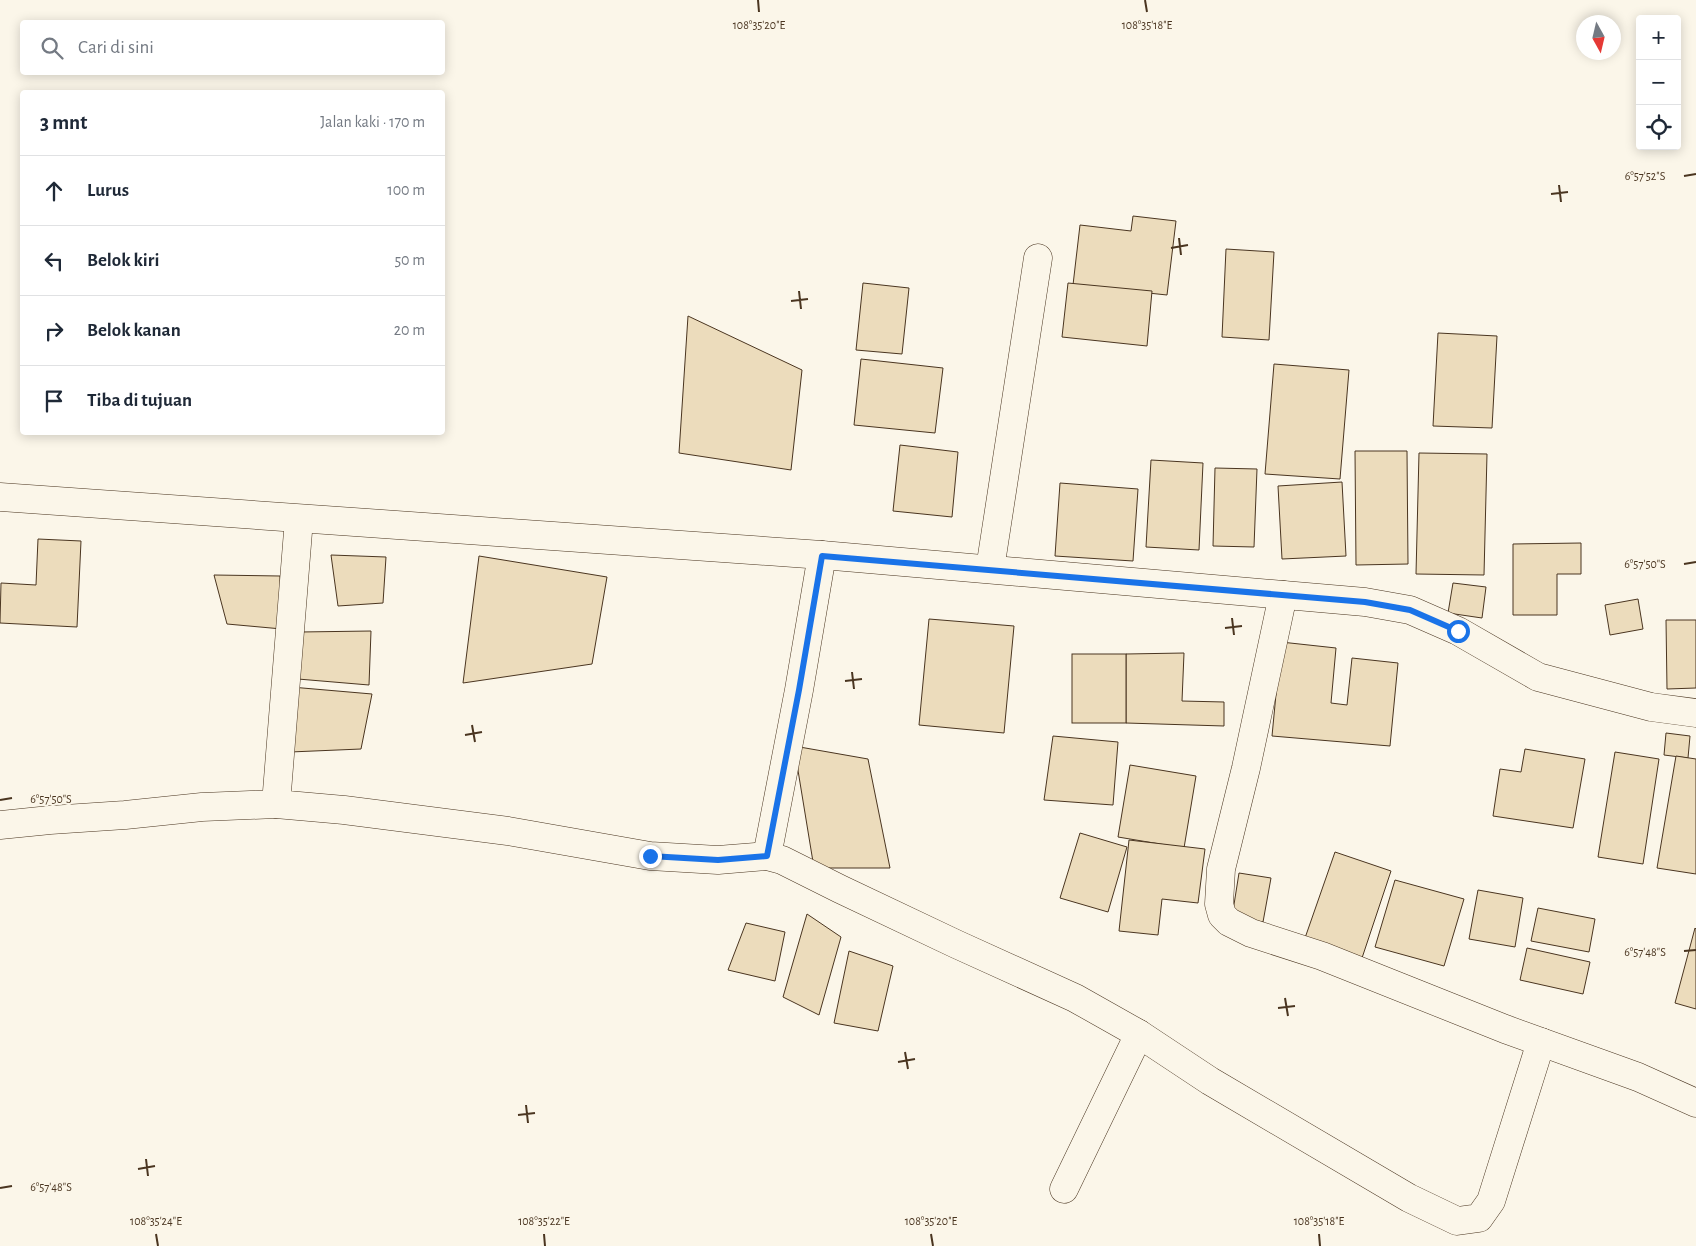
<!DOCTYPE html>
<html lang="id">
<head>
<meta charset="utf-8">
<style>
  body { margin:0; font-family:"Alegreya Sans",sans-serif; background:#f2f2f3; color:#1f2937 }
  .controls { position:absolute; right:15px; top:15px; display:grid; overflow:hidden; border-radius:5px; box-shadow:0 2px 12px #0003 }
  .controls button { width:45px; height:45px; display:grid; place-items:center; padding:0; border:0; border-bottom:1px solid #e0e1e3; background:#fff; color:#1f2937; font:25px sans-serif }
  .compass { position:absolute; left:1576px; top:15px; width:45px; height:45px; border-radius:50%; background:#fff; box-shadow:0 2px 12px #0003; rotate:172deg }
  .stop { position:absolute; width:15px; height:15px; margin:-11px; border:4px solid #1a73e8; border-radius:50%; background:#fff }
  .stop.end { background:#1a73e8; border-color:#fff; box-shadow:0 1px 5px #0008 }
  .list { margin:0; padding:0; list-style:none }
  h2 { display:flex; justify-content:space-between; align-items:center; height:65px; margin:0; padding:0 20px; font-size:21px }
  h2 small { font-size:16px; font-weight:400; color:#747a83 }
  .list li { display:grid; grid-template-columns:32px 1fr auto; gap:15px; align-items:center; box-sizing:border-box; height:70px; padding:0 20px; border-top:1px solid #e0e1e3 }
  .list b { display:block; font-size:19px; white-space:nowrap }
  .list em { font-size:16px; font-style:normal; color:#747a83 }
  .icon { flex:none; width:28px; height:28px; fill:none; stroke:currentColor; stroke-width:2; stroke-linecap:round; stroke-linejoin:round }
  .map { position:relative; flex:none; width:1696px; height:1246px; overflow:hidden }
  .search { position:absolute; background:#fff; box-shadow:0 2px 12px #0003; left:20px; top:20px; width:425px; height:55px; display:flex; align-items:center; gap:12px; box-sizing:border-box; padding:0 18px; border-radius:5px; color:#747a83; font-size:19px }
  .panel { position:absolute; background:#fff; box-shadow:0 2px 12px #0003; left:20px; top:90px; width:425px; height:345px; border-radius:5px }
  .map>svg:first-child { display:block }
</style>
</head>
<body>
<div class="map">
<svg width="1696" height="1246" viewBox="0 0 1696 1246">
  <rect width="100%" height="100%" fill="#fbf6e9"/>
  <g fill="#ecdcbc" stroke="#4a3520">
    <path d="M1133,216L1176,221L1167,295L1073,285L1080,225L1131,231Z"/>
    <path d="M1226,249L1274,252L1269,340L1222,337Z"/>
    <path d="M863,283L909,288L902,354L856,350Z"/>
    <path d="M1068,283L1152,291L1147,346L1062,337Z"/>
    <path d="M688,316L802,370L791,470L679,453Z"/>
    <path d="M1438,333L1497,336L1492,428L1433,426Z"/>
    <path d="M861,359L943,368L935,433L854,425Z"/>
    <path d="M1274,364L1349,370L1340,479L1265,474Z"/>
    <path d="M900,445L958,452L952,517L893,511Z"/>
    <path d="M1355,451H1407L1408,564L1356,565Z"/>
    <path d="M1419,453L1487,454L1484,575L1416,574Z"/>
    <path d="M1151,460L1203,463L1199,550L1146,547Z"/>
    <path d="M1215,468L1257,469L1254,547L1213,546Z"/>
    <path d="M1342,482L1346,556L1282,559L1278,486Z"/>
    <path d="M1060,483L1138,489L1133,561L1055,556Z"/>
    <path d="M38,539L81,541L77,627L0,623L1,583L36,585Z"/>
    <path d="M1581,543V574H1557V615H1513V544Z"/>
    <path d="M331,555L386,557L383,603L338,606Z"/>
    <path d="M479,556L607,577L592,664L463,683Z"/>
    <path d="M214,575L280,576L282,629L227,624Z"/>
    <path d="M1453,583L1486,587L1482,618L1448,613Z"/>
    <path d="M1638,599L1643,629L1610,635L1605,605Z"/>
    <path d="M929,619L1014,626L1004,733L919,725Z"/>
    <path d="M1666,620H1696V688L1667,689Z"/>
    <path d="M371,631L369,685L286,678L300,632Z"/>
    <path d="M1281,642L1336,648L1331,703L1347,705L1352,658L1398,663L1390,746L1272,736Z"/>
    <path d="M1184,653L1182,701L1224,702V726L1126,723V654Z"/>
    <rect x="1072" y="654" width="54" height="69"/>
    <path d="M291,687L372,694L361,749L290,752Z"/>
    <path d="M1666,733L1690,736L1688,758L1664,755Z"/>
    <path d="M1053,736L1118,742L1113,805L1044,800Z"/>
    <path d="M794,746L868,759L890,868H814Z"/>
    <path d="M1525,749L1585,759L1573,828L1493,816L1500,769L1521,772Z"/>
    <path d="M1615,752L1659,759L1643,864L1598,857Z"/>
    <path d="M1676,756L1696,759V874L1657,868Z"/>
    <path d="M1130,765L1196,776L1184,848L1118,837Z"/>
    <path d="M1080,833L1127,847L1108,912L1060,898Z"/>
    <path d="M1129,840L1205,849L1198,903L1162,899L1158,935L1119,931Z"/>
    <path d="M1335,852L1391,871L1362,958L1305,938Z"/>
    <path d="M1239,873L1271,878L1263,922L1232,917Z"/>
    <path d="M1395,880L1464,899L1444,966L1375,947Z"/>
    <path d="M1478,890L1523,898L1515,947L1469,939Z"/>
    <path d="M1538,908L1595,919L1589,952L1531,941Z"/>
    <path d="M807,914L841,937L819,1015L783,997Z"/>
    <path d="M746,923L785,932L775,981L728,970Z"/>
    <path d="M1695,928L1696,929V1009L1675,1003Z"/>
    <path d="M1527,948L1590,962L1583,994L1520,980Z"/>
    <path d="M849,951L893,966L878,1031L834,1023Z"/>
  </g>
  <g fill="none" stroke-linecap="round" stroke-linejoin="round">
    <defs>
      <g id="minor">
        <path d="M0,497L822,555L1365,602L1410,610L1458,631L1538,677L1651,707L1696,713"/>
        <path d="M299,519L276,804L344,810L508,831L650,856L718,860L767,856L782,860L840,889L956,944L1075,998L1139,1034L1210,1081L1409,1198L1457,1221L1479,1218L1491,1201L1541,1042"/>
        <path d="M990,569L1038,258"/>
        <path d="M1283,595L1246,768L1221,869L1219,904L1222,915L1229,922L1251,933L1322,956L1505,1029L1638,1077L1696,1103"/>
        <path d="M0,825L50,820L125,815L202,807L276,804"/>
        <path d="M767,856L799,690L822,555"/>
        <path d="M1064,1189L1139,1034"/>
      </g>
    </defs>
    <use href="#minor" stroke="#4a3520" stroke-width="29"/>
    <use href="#minor" stroke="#fbf6e9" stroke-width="28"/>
  </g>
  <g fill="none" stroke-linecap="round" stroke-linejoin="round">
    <path stroke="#1a73e8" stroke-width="6" d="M650,856L718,860L767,856L799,690L822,556L1365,602L1410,610L1458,631"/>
  </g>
  <path fill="none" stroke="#4a3520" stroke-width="2" d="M758,0L759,12M1145,0L1147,12M1684,176L1696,174M1559,185L1561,202M1551,194L1568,192M1179,238L1181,255M1171,248L1188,245M799,291L801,309M791,301L808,299M1684,564L1696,562M1232,618L1234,635M1225,628L1242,626M852,672L854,689M845,681L862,679M472,725L475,742M465,735L482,732M0,800L12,798M1684,951L1696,950M1285,998L1288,1016M1278,1008L1295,1006M905,1052L908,1069M898,1062L915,1059M526,1105L528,1123M518,1115L535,1113M146,1159L148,1176M138,1169L155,1166M0,1188L12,1186M156,1234L158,1246M544,1234L545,1246M931,1234L933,1246M1319,1234L1320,1246"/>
  <g font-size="12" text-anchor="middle" fill="#4a3520" stroke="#fbf6e9" stroke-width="4" stroke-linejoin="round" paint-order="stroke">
    <text x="759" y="29">108°35'20"E</text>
    <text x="1147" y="29">108°35'18"E</text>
    <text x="1645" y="180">6°57'52"S</text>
    <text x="1645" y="568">6°57'50"S</text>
    <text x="51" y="803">6°57'50"S</text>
    <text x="1645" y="956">6°57'48"S</text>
    <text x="51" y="1191">6°57'48"S</text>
    <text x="156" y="1225">108°35'24"E</text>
    <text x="544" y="1225">108°35'22"E</text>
    <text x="931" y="1225">108°35'20"E</text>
    <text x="1319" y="1225">108°35'18"E</text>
  </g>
</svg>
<div class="controls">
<button>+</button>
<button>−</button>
<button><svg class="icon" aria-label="locate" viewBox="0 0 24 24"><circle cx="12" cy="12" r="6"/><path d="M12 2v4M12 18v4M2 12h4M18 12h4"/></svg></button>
</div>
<svg class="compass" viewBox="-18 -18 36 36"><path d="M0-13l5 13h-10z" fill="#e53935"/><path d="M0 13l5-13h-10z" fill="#747a83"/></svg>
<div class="stop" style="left:1458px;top:631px"></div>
<div class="stop end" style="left:650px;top:856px"></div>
<div class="search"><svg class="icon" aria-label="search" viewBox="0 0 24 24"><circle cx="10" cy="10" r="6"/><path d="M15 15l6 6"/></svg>Cari di sini</div>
<section class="panel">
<h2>3 mnt<small>Jalan kaki · 170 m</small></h2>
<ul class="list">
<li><svg class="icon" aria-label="ahead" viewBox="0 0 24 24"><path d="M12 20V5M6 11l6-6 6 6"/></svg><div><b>Lurus</b></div><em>100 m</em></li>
<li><svg class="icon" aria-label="left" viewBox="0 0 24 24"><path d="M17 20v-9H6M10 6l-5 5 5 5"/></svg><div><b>Belok kiri</b></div><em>50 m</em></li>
<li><svg class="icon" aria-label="right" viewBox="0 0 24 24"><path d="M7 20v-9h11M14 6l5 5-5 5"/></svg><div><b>Belok kanan</b></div><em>20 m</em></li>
<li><svg class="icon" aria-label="arrive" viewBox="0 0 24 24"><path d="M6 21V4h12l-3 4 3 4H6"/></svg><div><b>Tiba di tujuan</b></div></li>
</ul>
</section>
</div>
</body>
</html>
